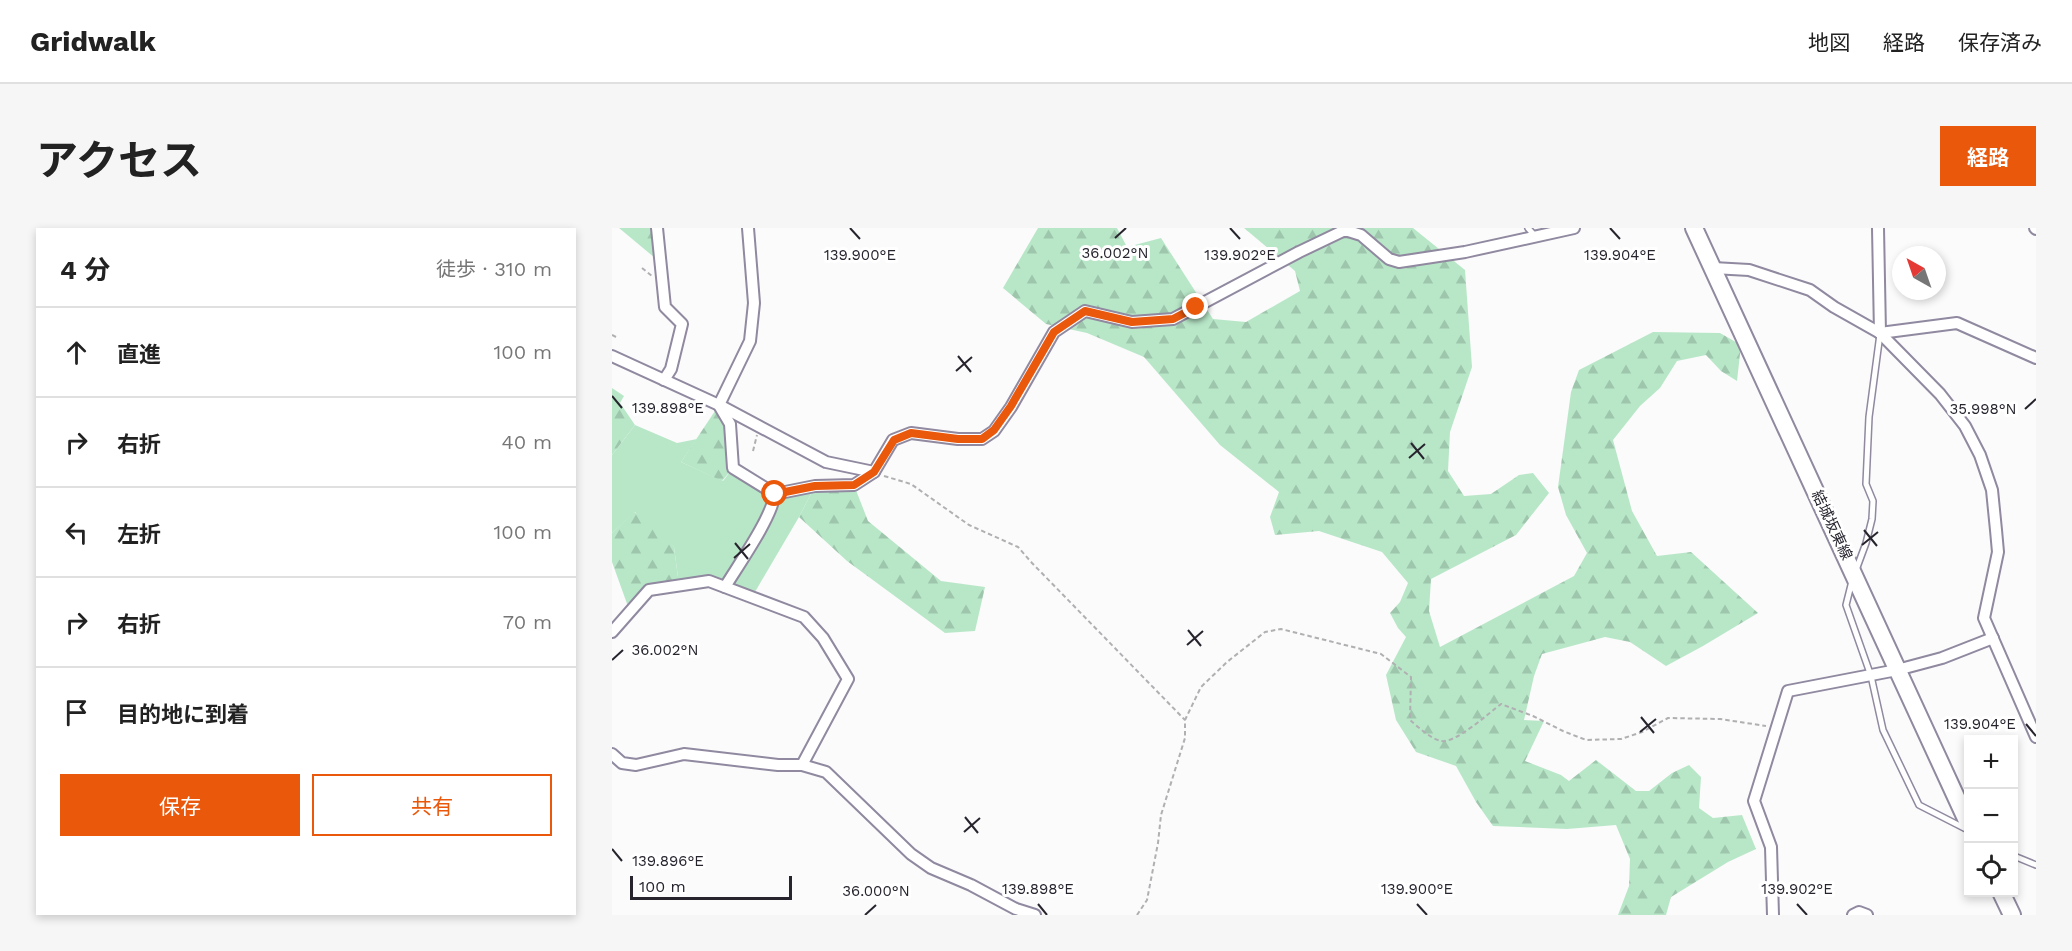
<!DOCTYPE html>
<html lang="ja">
<head>
<meta charset="utf-8">
<style>
  body { margin:0; font-family:"Work Sans","Noto Sans JP",sans-serif; background:#f6f6f6; color:#222 }
  .controls { position:absolute; right:18px; bottom:18px; display:grid; overflow:hidden; border-radius:0px; box-shadow:0 3px 9px #0003 }
  .controls button { width:54px; height:54px; display:grid; place-items:center; padding:0; border:0; border-bottom:2px solid #e0e0e0; background:#fff; color:#222; font:30px sans-serif }
  .compass { position:absolute; left:1280px; top:18px; width:54px; height:54px; border-radius:50%; background:#fff; box-shadow:0 3px 9px #0003; rotate:320deg }
  .scale { position:absolute; left:18px; bottom:15px; width:162px; box-sizing:border-box; padding-left:6px; border:3px solid #27242e; border-top:0; font-size:16px; line-height:21px; white-space:nowrap; color:#27242e; -webkit-text-stroke:4px #fff; paint-order:stroke }
  .stop { position:absolute; width:18px; height:18px; margin:-14px; border:4px solid #ea580c; border-radius:50%; background:#fff }
  .stop.end { background:#ea580c; border-color:#fff; box-shadow:0 2px 6px #0008 }
  .list { margin:0; padding:0; list-style:none }
  h2 { display:flex; justify-content:space-between; align-items:center; height:78px; margin:0; padding:0 24px; font-size:26px }
  h2 small { font-size:20px; font-weight:400; color:#767676 }
  .list li { display:grid; grid-template-columns:39px 1fr auto; gap:18px; align-items:center; box-sizing:border-box; height:90px; padding:0 24px; border-top:2px solid #e0e0e0 }
  .list b { display:block; font-size:22px; white-space:nowrap }
  .list em { font-size:20px; font-style:normal; color:#767676 }
  .actions { display:flex; gap:12px; padding:18px 24px }
  .actions a { flex:1; padding:14px 0; border:2px solid #ea580c; border-radius:0px; text-align:center; font-size:21px; color:#ea580c }
  .actions .main { background:#ea580c; color:#fff }
  .icon { flex:none; width:33px; height:33px; fill:none; stroke:currentColor; stroke-width:2; stroke-linecap:round; stroke-linejoin:round }
  .map { position:relative; flex:none; width:1424px; height:687px; overflow:hidden; border-radius:0px }
  header { display:flex; align-items:center; gap:36px; box-sizing:border-box; height:84px; padding:0 30px; background:#fff; border-bottom:2px solid #e0e0e0 }
  header strong { font-size:28px }
  nav { display:flex; gap:33px; margin-inline-start:auto; font-size:21px }
  .intro { display:flex; align-items:center; justify-content:space-between; box-sizing:border-box; height:144px; padding:0 36px }
  h1 { margin:0; font-size:42px }
  .button { padding:15px 27px; border-radius:0px; background:#ea580c; color:#fff; font-size:21px; font-weight:700 }
  main { display:flex; gap:36px; padding:0 36px }
  aside { flex:1; background:#fff; border-radius:0px; box-shadow:0 3px 9px #0003 }
  .map>svg:first-child { display:block }
</style>
</head>
<body>
<header>
<strong>Gridwalk</strong>
<nav><a>地図</a><a>経路</a><a>保存済み</a></nav>
</header>
<div class="intro"><h1>アクセス</h1><a class="button">経路</a></div>
<main>
<aside>
<h2>4 分<small>徒歩 · 310 m</small></h2>
<ul class="list">
<li><svg class="icon" aria-label="ahead" viewBox="0 0 24 24"><path d="M12 20V5M6 11l6-6 6 6"/></svg><div><b>直進</b></div><em>100 m</em></li>
<li><svg class="icon" aria-label="right" viewBox="0 0 24 24"><path d="M7 20v-9h11M14 6l5 5-5 5"/></svg><div><b>右折</b></div><em>40 m</em></li>
<li><svg class="icon" aria-label="left" viewBox="0 0 24 24"><path d="M17 20v-9H6M10 6l-5 5 5 5"/></svg><div><b>左折</b></div><em>100 m</em></li>
<li><svg class="icon" aria-label="right" viewBox="0 0 24 24"><path d="M7 20v-9h11M14 6l5 5-5 5"/></svg><div><b>右折</b></div><em>70 m</em></li>
<li><svg class="icon" aria-label="arrive" viewBox="0 0 24 24"><path d="M6 21V4h12l-3 4 3 4H6"/></svg><div><b>目的地に到着</b></div></li>
</ul>
<div class="actions"><a class="main">保存</a><a>共有</a></div>
</aside>
<div class="map">
<svg width="1424" height="687" viewBox="0 0 1424 687">
  <defs>
    <pattern id="forest-firs" width="22" height="20" patternUnits="userSpaceOnUse" patternTransform="scale(1.5)"><rect width="22" height="20" fill="#b8e7c8"/><path d="M5 1l3.5 6h-7zM16 11l3.5 6h-7z" fill="#9ec6ac"/></pattern>
  </defs>
  <rect width="100%" height="100%" fill="#fbfbfb"/>
  <path fill="#b8e7c8" d="M23,197L65,215L85,211L69,234L111,253L121,240L163,266L203,258L187,289L140,369L97,353L67,357L62,319L23,284L0,305V227Z"/>
  <g fill="url(#forest-firs)">
    <path d="M7,0H45L49,35Z"/>
    <path d="M426,0H505L515,19L549,10L601,91L634,94L688,63L683,43L632,0H801L853,42L860,139L838,204L836,243L852,268L879,266L907,247L921,245L937,265L904,307L819,351L817,383L828,419L962,348L975,325L954,287L946,259L959,164L967,142L1041,104L1108,105L1129,117L1125,153L1109,143L1094,127L1065,133L1048,160L1028,178L1001,212L1020,283L1045,328L1079,324L1146,385L1091,418L1054,438L1018,414L993,409L930,426L922,448L912,492L932,493L913,533L949,547L957,553L984,532L1024,563H1037L1060,545L1077,537L1089,549L1087,580L1101,590L1130,587L1144,621L1116,634L1059,669L1054,687H1006L1017,658L1018,631L1004,597L955,601L881,598L864,574L844,538L804,524L784,492L774,447L794,409L786,400L778,385L788,374L796,355L770,324L707,303L663,307L658,289L667,264L608,217L532,129L475,105L434,96L391,60Z"/>
    <path d="M0,160L12,168L8,175L23,197L0,227Z"/>
    <path d="M107,177L118,196L121,240L110,253L69,234Z"/>
    <path d="M242,257L256,293L329,353L373,359L363,403L333,405L235,333L187,289L203,258Z"/>
    <path d="M22,284L44,295L62,319L67,357L37,362L18,384L0,334V305Z"/>
  </g>
  <g fill="none" stroke-linecap="round" stroke-linejoin="round">
    <defs>
      <g id="service">
        <path d="M916,0L923,8"/>
        <path d="M1244,342L1254,315L1260,291L1261,273L1254,256L1257,189L1268,106"/>
        <path d="M1240,353L1234,377L1259,448L1271,502L1307,577L1356,602"/>
        <path d="M1402,628L1424,637"/>
      </g>
      <g id="minor">
        <path d="M45,0L53,79L70,96L59,141L52,152"/>
        <path d="M1266,0L1268,105"/>
        <path d="M1423,0L1424,1"/>
        <path d="M1101,40L1137,42L1198,62L1222,79L1268,105L1328,166L1353,198L1368,227L1380,262L1384,302L1386,324L1372,390L1424,509"/>
        <path d="M1268,105L1345,95L1424,130"/>
        <path d="M0,128L107,177L214,234L262,244"/>
        <path d="M107,177L138,113L142,75L136,0"/>
        <path d="M108,179L118,196L121,240L163,266C159,291 127,336 113,359"/>
        <path d="M163,266L203,258L242,257L262,244L281,212L299,205L346,211H370L382,203L399,179L442,104L473,83L520,94L561,91L687,24L733,2L749,7L777,31L787,34L853,24L962,0"/>
        <path d="M0,404L37,362L97,353L192,389L211,410L236,451L190,537"/>
        <path d="M0,526L10,535L24,537L72,526L166,537H190L214,544L299,626L319,640L359,657L404,681L423,687"/>
        <path d="M1161,687L1159,619L1142,573L1176,463L1285,442L1330,430L1381,410"/>
        <path d="M1241,687L1247,684L1255,687"/>
      </g>
      <g id="primary">
        <path d="M1082,0L1356,595"/>
        <path d="M1389,664L1400,687"/>
      </g>
    </defs>
    <use href="#service" stroke="#9089a0" stroke-width="8"/>
    <use href="#minor" stroke="#9089a0" stroke-width="14"/>
    <use href="#primary" stroke="#9089a0" stroke-width="20"/>
    <g stroke="#b0afb2" stroke-width="2" stroke-dasharray="4.5 3" stroke-linecap="butt">
      <path d="M30,40L40,48"/>
      <path d="M0,107L4,109"/>
      <path d="M52,176L63,181L83,178"/>
      <path d="M141,223L145,207"/>
      <path d="M272,248L299,256L357,297L406,319L420,335L573,492"/>
      <path d="M525,687L535,672L546,615L549,587L573,510V492L589,459L615,434L653,404L669,401L769,426L799,449L798,492C806,499 819,511 829,513C843,516 877,485 889,476L921,488L951,503L974,512L1009,511L1030,504L1056,490L1108,491L1154,498"/>
    </g>
    <use href="#service" stroke="#fff" stroke-width="5"/>
    <use href="#minor" stroke="#fff" stroke-width="10"/>
    <use href="#primary" stroke="#fff" stroke-width="16"/>
  </g>
  <g fill="none" stroke-linecap="round" stroke-linejoin="round">
    <path stroke="#ea580c" stroke-width="8" d="M163,266L203,258L242,257L262,244L282,212L299,205L346,211H370L382,202L399,178L442,104L473,83L520,94L561,91L584,79"/>
  </g>
  <path fill="none" stroke="#27242e" stroke-width="2" d="M238,0L248,11M618,0L628,11M998,0L1008,11M503,10L514,0M346,128L359,144M344,143L360,129M0,168L10,180M1413,181L1424,171M799,215L812,231M797,230L813,216M1252,302L1265,318M123,315L136,331M1250,317L1266,304M122,330L138,316M576,402L589,418M575,417L591,403M0,432L11,422M1029,489L1042,505M1414,496L1424,508M1028,504L1044,491M353,589L366,605M352,604L368,590M0,621L10,633M426,676L435,687M805,676L815,687M1185,676L1195,687M253,687L264,677"/>
  <g text-anchor="middle" stroke-width="6" stroke-linejoin="round" paint-order="stroke">
    <g font-size="15" fill="#27242e" stroke="#fff">
      <text transform="translate(1220 297) rotate(65)" y="5">結城坂東線</text>
    </g>
  </g>
  <g font-size="15" text-anchor="middle" fill="#27242e" stroke="#fff" stroke-width="6" stroke-linejoin="round" paint-order="stroke">
    <text x="503" y="30">36.002°N</text>
    <text x="628" y="32">139.902°E</text>
    <text x="1008" y="32">139.904°E</text>
    <text x="248" y="32">139.900°E</text>
    <text x="56" y="185">139.898°E</text>
    <text x="1371" y="186">35.998°N</text>
    <text x="53" y="427">36.002°N</text>
    <text x="1368" y="501">139.904°E</text>
    <text x="56" y="638">139.896°E</text>
    <text x="426" y="666">139.898°E</text>
    <text x="805" y="666">139.900°E</text>
    <text x="1185" y="666">139.902°E</text>
    <text x="264" y="668">36.000°N</text>
  </g>
</svg>
<div class="controls">
<button>+</button>
<button>−</button>
<button><svg class="icon" aria-label="locate" viewBox="0 0 24 24"><circle cx="12" cy="12" r="6"/><path d="M12 2v4M12 18v4M2 12h4M18 12h4"/></svg></button>
</div>
<svg class="compass" viewBox="-18 -18 36 36"><path d="M0-13l5 13h-10z" fill="#e53935"/><path d="M0 13l5-13h-10z" fill="#767676"/></svg>
<div class="scale">100 m</div>
<div class="stop" style="left:163px;top:266px"></div>
<div class="stop end" style="left:584px;top:79px"></div>
</div>
</main>
</body>
</html>
